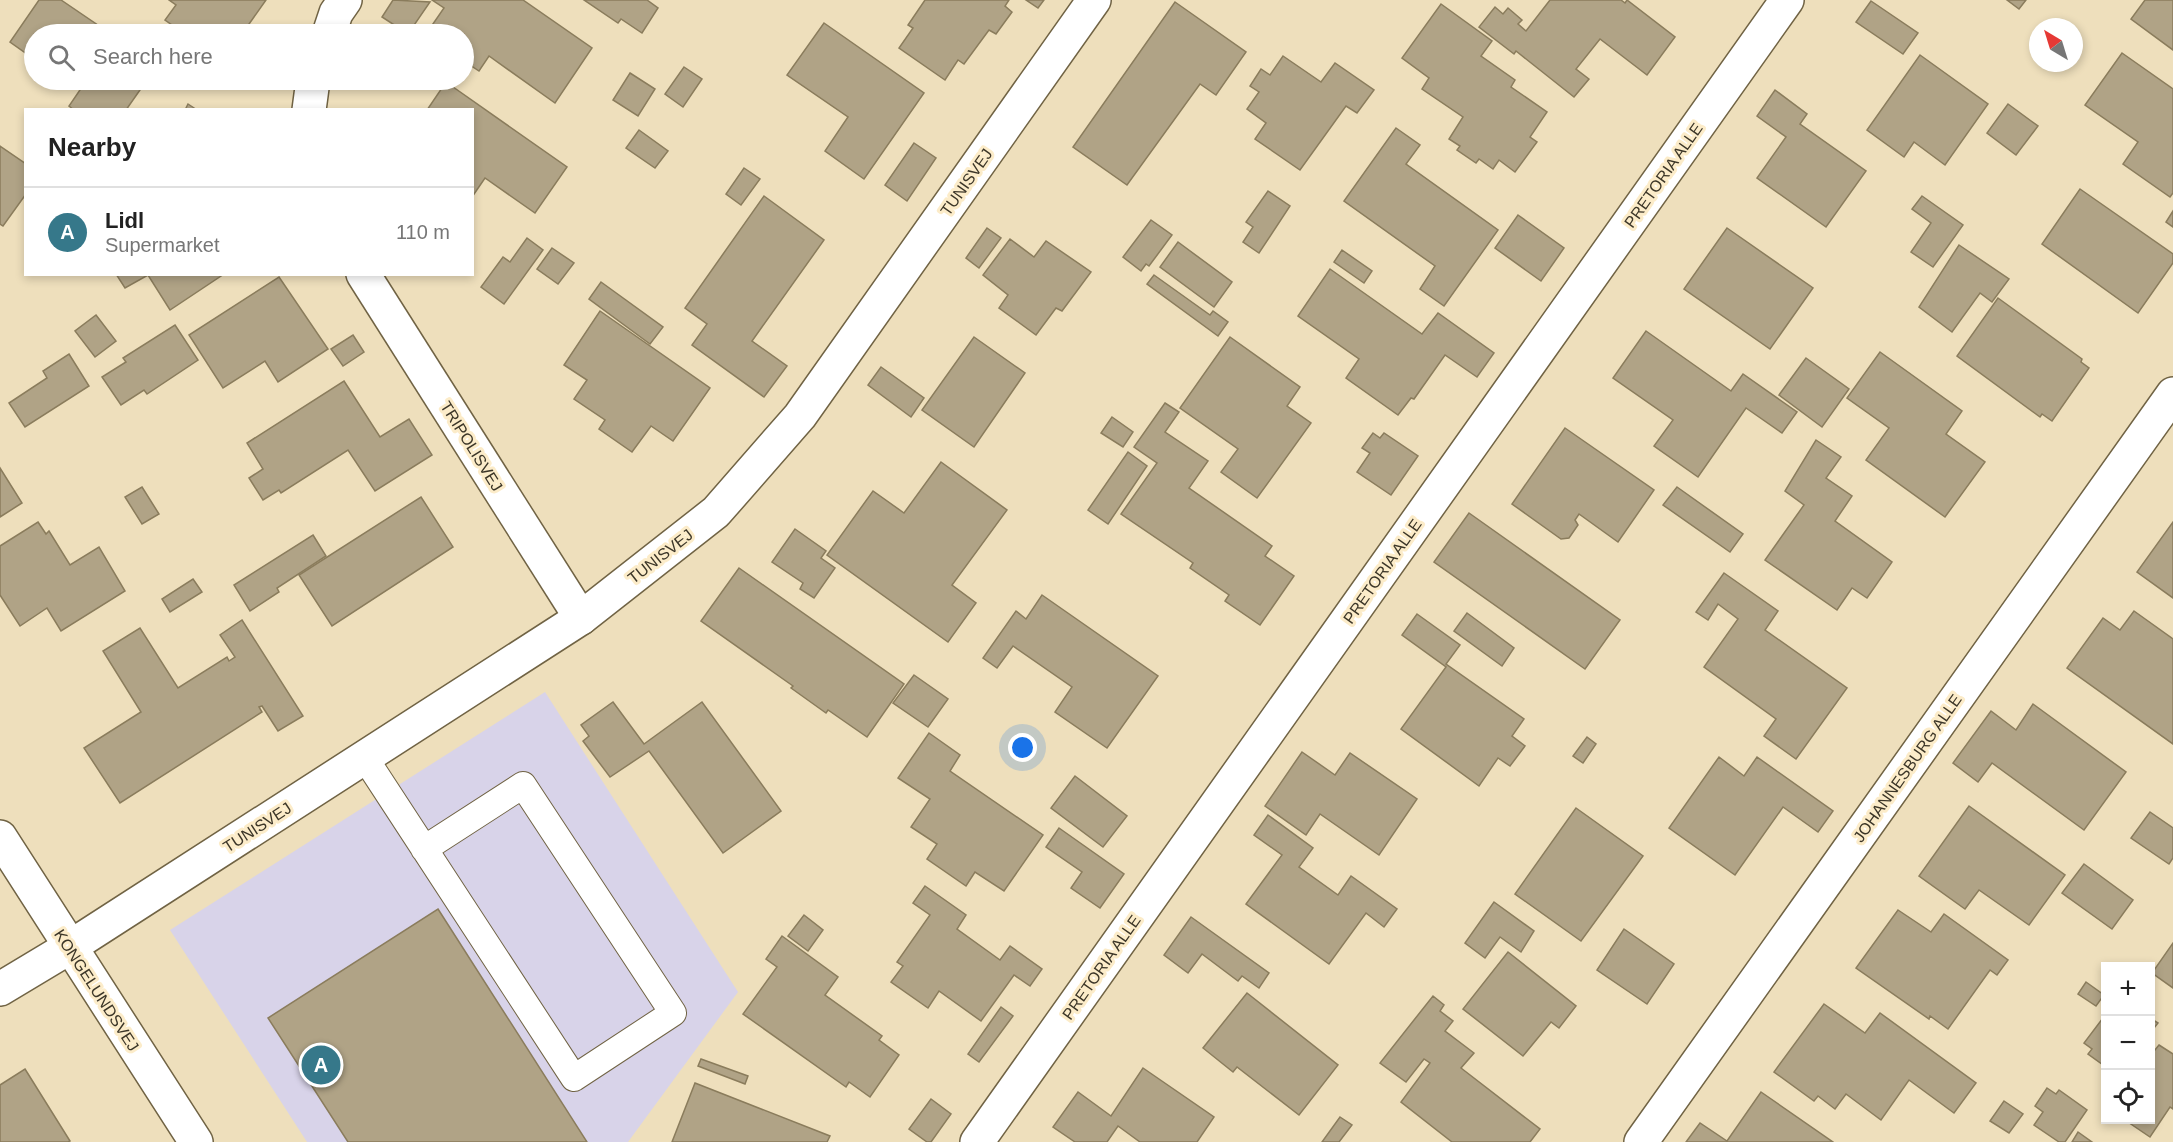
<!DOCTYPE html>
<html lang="en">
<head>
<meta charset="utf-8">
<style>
  body { margin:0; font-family:Helvetica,sans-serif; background:#f6f6f6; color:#222 }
  .controls { position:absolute; right:18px; bottom:18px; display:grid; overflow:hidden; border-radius:0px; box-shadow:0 3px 9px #0003 }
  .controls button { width:54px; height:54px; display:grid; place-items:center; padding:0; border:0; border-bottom:2px solid #e0e0e0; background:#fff; color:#222; font:30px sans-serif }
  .compass { position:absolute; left:2029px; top:18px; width:54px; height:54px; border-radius:50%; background:#fff; box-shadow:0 3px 9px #0003; rotate:322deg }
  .you { position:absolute; left:1023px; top:748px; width:21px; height:21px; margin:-15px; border:4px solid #fff; border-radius:50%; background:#1a73e8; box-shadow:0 0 0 9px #1a73e833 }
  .badge { display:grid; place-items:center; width:39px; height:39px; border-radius:50%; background:#36788a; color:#fff; font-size:20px; font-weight:700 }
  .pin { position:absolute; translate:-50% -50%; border:3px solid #fff; box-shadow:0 2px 6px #0006 }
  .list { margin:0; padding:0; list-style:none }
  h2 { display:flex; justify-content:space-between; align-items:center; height:78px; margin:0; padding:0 24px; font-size:26px }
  h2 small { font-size:20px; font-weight:400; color:#767676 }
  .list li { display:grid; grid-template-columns:39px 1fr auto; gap:18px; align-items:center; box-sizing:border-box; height:90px; padding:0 24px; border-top:2px solid #e0e0e0 }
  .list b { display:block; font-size:22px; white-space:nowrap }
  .list p { margin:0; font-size:20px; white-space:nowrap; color:#767676 }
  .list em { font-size:20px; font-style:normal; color:#767676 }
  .icon { flex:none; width:33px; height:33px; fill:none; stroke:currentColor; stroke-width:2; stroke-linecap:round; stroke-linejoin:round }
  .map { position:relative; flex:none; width:2173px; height:1142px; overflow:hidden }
  .search { position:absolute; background:#fff; box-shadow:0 3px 9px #0003; left:24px; top:24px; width:450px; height:66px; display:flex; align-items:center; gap:15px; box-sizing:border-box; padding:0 21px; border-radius:33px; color:#767676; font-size:22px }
  .panel { position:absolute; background:#fff; box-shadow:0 3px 9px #0003; left:24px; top:108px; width:450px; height:168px; border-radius:0px }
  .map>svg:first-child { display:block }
</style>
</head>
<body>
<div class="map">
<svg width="2173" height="1142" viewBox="0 0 2173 1142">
  <rect width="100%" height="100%" fill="#eedfbc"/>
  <path fill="#d8d3e9" d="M545,692L738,992L628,1142H307L170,930Z"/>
  <g fill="#b0a386" stroke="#8a7c5c" stroke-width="1.5">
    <path d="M39,0H61L111,34H34V59L10,42Z"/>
    <path d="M169,0H266L242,34H219L214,31L212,34H185L165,20L176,5Z"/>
    <path d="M393,0L430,2L408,34L382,17Z"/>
    <path d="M432,0H523L592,48L555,103L489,56L479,71L464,61V34H426L444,8Z"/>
    <path d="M584,0H647L658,8L642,33L621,19L618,23Z"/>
    <path d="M925,0H1009L1005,6L1012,12L996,34L989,30L964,64L958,60L945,80L899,48L913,28L908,25Z"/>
    <path d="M1026,0H1044L1038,8Z"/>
    <path d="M1550,0H1621L1625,3L1627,0L1675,37L1647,75L1600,39L1576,69L1589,79L1574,97L1516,51L1514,54L1479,27L1495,7L1503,14L1508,8L1522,20L1518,24L1526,31Z"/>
    <path d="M2007,0H2026L2019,9Z"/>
    <path d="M2145,0H2173V50L2131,19Z"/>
    <path d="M1871,1L1918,33L1903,54L1856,22Z"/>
    <path d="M1175,2L1246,52L1216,95L1200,84L1127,185L1073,147Z"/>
    <path d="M1441,4L1492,41L1481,56L1515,80L1511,87L1547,112L1530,137L1537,142L1515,172L1499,160L1493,169L1479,159L1476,163L1457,150L1460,146L1449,139L1463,117L1422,89L1429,78L1402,58Z"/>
    <path d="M824,23L924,93L864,179L825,151L848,117L787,75Z"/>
    <path d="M2122,53L2173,89V193L2170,197L2123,164L2138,142L2085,105Z"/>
    <path d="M1920,55L1988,104L1945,165L1914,142L1904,157L1867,130Z"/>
    <path d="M1283,56L1321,82L1335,63L1374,90L1357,113L1346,106L1300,170L1255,139L1266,123L1247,109L1259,92L1250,86L1261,69L1270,75Z"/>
    <path d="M684,67L702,79L683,107L665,94Z"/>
    <path d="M630,73L655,89L638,116L613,100Z"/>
    <path d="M64,80H147L126,110H74L69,106L80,90Z"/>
    <path d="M446,82L567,167L535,213L485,178L472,197V110H427Z"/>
    <path d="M1775,90L1807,114L1800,124L1866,171L1826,227L1757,178L1786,137L1757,116Z"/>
    <path d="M188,104L197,110H185Z"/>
    <path d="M2008,104L2038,126L2016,155L1987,133Z"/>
    <path d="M1396,128L1420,145L1406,164L1498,230L1444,306L1420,289L1435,266L1344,201Z"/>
    <path d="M639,130L668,151L655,168L626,148Z"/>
    <path d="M914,143L936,158L907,201L885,185Z"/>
    <path d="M0,146L26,164V194L3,226L0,224Z"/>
    <path d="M744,168L760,179L741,205L726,194Z"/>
    <path d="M2080,189L2173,254V263L2138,313L2042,244Z"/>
    <path d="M1268,191L1290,206L1259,253L1243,242L1253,227L1246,222Z"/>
    <path d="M764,196L824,240L752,341L787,366L764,397L692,345L707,324L685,308Z"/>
    <path d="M1922,196L1963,225L1933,267L1911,252L1931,223L1912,209Z"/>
    <path d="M2173,211V227L2166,222Z"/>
    <path d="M1518,215L1564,248L1541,281L1495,248Z"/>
    <path d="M1151,220L1172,235L1149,266L1146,264L1141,271L1123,257Z"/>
    <path d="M987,228L1001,238L979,268L966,258Z"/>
    <path d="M1727,228L1813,288L1770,349L1684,289Z"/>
    <path d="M527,238L543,250L504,304L481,287L503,257L510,262Z"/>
    <path d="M1010,239L1034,257L1046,241L1091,272L1062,311L1056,308L1036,335L999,308L1008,295L983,275Z"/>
    <path d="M1178,242L1232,282L1214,307L1160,267Z"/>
    <path d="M1959,245L2009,279L1992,302L1980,293L1952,332L1919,307Z"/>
    <path d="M552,248L574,263L558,284L537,269Z"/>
    <path d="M1342,250L1372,271L1364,283L1334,262Z"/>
    <path d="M1330,269L1422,334L1438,313L1494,353L1477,377L1445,355L1414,399L1411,398L1398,415L1346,378L1359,359L1298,316Z"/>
    <path d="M116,274H224L170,310L148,275L125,288Z"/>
    <path d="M1154,275L1210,315L1213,311L1228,322L1218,336L1147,284Z"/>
    <path d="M279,277L328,349L278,382L265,361L223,388L189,335Z"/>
    <path d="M601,282L663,327L650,344L589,299Z"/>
    <path d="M1998,298L2082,359L2081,362L2089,368L2052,421L2042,414L2040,417L1957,356Z"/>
    <path d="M600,311L710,388L673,441L651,426L632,452L599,429L605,420L574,399L587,380L564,365Z"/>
    <path d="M96,315L116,341L95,357L75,331Z"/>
    <path d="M175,325L198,360L147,394L144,390L121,405L102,377L126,362L123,358Z"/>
    <path d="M1646,331L1731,391L1743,374L1797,412L1782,433L1746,408L1698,477L1654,446L1673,420L1613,378Z"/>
    <path d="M353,335L364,352L343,366L331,349Z"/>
    <path d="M974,337L1025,373L974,447L922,410Z"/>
    <path d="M1230,337L1300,387L1287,406L1311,423L1257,498L1221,472L1238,449L1180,408Z"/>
    <path d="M1880,352L1962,411L1946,434L1985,462L1945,517L1866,460L1889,428L1847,398Z"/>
    <path d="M69,354L89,386L25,427L9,403L47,378L43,371Z"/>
    <path d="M1806,358L1849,389L1822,427L1779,395Z"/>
    <path d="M881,367L924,398L911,417L868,385Z"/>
    <path d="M344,381L380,437L409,419L432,455L375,491L348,450L281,493L279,490L263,500L249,478L263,469L247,443Z"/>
    <path d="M1165,403L1179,412L1165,432L1208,461L1189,488L1272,546L1265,556L1294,576L1260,625L1225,601L1229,595L1190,568L1193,563L1121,514L1157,463L1134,447Z"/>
    <path d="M1112,417L1133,432L1123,447L1101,433Z"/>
    <path d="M1565,428L1654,490L1618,542L1579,514L1575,520L1578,525L1569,538L1561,539L1512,504Z"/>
    <path d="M1373,433L1380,438L1384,433L1418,456L1391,495L1357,472L1370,453L1362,448Z"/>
    <path d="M1816,440L1841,457L1826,478L1852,496L1835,521L1892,562L1867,598L1852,588L1837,610L1765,560L1804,505L1785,491Z"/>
    <path d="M1128,452L1147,466L1108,524L1088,510Z"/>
    <path d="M941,462L1007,510L952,585L976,603L948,642L827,555L873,491L904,513Z"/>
    <path d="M0,468L22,503L0,517Z"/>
    <path d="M142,487L159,514L142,524L125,497Z"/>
    <path d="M1677,487L1743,534L1730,552L1663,505Z"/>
    <path d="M421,497L453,547L332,626L299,575Z"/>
    <path d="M1469,513L1620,620L1585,669L1434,562Z"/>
    <path d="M38,522L46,534L49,531L70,565L99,547L125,591L61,631L47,608L20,626L0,595V546Z"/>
    <path d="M2173,522V598L2137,572Z"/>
    <path d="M795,529L826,551L821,558L835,568L814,598L800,589L803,583L772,562Z"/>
    <path d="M313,535L326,556L277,588L279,592L250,611L234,585Z"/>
    <path d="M739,568L904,684L867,737L828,710L826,713L791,688L793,686L701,621Z"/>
    <path d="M1724,573L1778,611L1765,630L1847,688L1796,759L1764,736L1776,719L1704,667L1738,619L1718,604L1708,620L1696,612Z"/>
    <path d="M193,579L202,592L170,612L162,599Z"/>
    <path d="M1042,595L1158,676L1107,748L1055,712L1072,687L1013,646L997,668L983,658L1016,611L1026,619Z"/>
    <path d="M2134,611L2173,639V744L2067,668L2103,618L2120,630Z"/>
    <path d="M1467,613L1514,648L1502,666L1454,631Z"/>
    <path d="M1417,614L1460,645L1446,664L1524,719L1512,736L1525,746L1510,766L1498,758L1479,786L1401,729L1446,667L1402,635Z"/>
    <path d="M242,620L303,716L278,731L262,706L259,707L262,712L120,803L84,748L141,712L103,651L140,628L178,688L227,657L229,661L235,657L220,635Z"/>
    <path d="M914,675L948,699L928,727L893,703Z"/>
    <path d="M613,702L644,744L702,702L781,811L723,853L649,751L610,777L583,741L589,736L581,725Z"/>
    <path d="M2033,704L2126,772L2084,830L1992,763L1978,782L1953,763L1991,711L2016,730Z"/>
    <path d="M929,733L960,755L950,771L1043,835L1004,891L975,872L966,886L927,859L937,844L911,827L930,799L898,778Z"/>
    <path d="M1587,737L1596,744L1583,763L1573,756Z"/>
    <path d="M1302,752L1335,775L1350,753L1417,799L1379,855L1320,814L1306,835L1265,806Z"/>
    <path d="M1719,757L1744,776L1757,757L1833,811L1818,832L1783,807L1735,875L1669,828Z"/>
    <path d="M1075,776L1127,816L1103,847L1051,808Z"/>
    <path d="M1969,806L2065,875L2029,925L1979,890L1965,909L1919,876Z"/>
    <path d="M1576,808L1643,856L1581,941L1515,894Z"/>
    <path d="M2150,812L2173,828V858L2169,864L2131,838Z"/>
    <path d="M1268,815L1313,848L1299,867L1338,895L1351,876L1397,909L1384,927L1366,913L1329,964L1246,904L1282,855L1254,835Z"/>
    <path d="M1059,828L1124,874L1100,908L1071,888L1082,872L1046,847Z"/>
    <path d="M2084,864L2133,900L2112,929L2062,893Z"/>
    <path d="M925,886L966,915L957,929L1000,960L1010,946L1042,969L1030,986L1014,975L981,1021L939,991L928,1008L891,982L903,966L897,962L930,915L913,903Z"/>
    <path d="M1494,902L1534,931L1521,952L1500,937L1485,958L1465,943Z"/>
    <path d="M438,909L587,1142H348L268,1018Z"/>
    <path d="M1898,910L1931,932L1944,914L2008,960L1997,975L1990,970L1948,1029L1930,1016L1929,1019L1856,968Z"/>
    <path d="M804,915L823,930L808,951L788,936Z"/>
    <path d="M1191,917L1269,973L1259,988L1242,976L1238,981L1202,954L1188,973L1164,955Z"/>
    <path d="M1624,929L1674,964L1647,1004L1597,970Z"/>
    <path d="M782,936L838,977L825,995L882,1036L879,1040L899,1055L870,1097L849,1082L846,1087L743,1014L777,967L766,959Z"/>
    <path d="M2173,943V988L2152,973Z"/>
    <path d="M1508,952L1576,1006L1559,1028L1551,1022L1523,1056L1463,1009Z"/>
    <path d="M2086,982L2104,995L2096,1006L2078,994Z"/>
    <path d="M1247,993L1338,1065L1299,1115L1237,1067L1233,1072L1203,1048Z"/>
    <path d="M1433,996L1444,1005L1440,1011L1453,1021L1445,1031L1474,1053L1461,1068L1540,1129L1530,1142H1452L1401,1102L1430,1063L1424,1059L1406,1082L1380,1063Z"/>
    <path d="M1824,1004L1865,1033L1880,1013L1976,1083L1954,1113L1909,1080L1881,1120L1846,1094L1835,1109L1818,1096L1814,1101L1774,1072Z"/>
    <path d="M1001,1007L1013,1016L979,1062L968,1054Z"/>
    <path d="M2106,1014V1067L2088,1054L2092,1049L2084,1043Z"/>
    <path d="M2150,1018L2158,1023L2150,1033Z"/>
    <path d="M2159,1045L2173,1054V1109L2170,1107L2150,1137L2125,1120H2150V1056Z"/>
    <path d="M701,1059L748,1076L745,1084L698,1066Z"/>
    <path d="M1143,1068L1214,1117L1197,1142H1140L1118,1126L1107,1142H1075L1053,1127L1078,1092L1111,1116Z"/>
    <path d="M25,1069L70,1141L68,1142H0V1085Z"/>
    <path d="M695,1083L830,1136L827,1142H672Z"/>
    <path d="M2047,1088L2056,1094L2059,1090L2087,1110L2065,1142H2059L2034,1125L2043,1112L2035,1106Z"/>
    <path d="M1761,1092L1833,1142H1686L1700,1123L1727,1141Z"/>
    <path d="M931,1099L951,1114L931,1142H927L909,1129Z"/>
    <path d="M2004,1101L2023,1114L2009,1133L1990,1121Z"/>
    <path d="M1340,1117L1352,1125L1339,1142H1322Z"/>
    <path d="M2078,1132L2092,1142H2072Z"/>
  </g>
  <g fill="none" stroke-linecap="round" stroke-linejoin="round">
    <defs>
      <path id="service" d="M365,758L574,1078L673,1013L523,785L424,849"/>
      <g id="minor">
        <path d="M329,34L336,13L345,0"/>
        <path d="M309,110L313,80"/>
        <path d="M363,274L581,618"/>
        <path d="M0,989L70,947L581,618L716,512L800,416L1094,0"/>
        <path d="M977,1142L1787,0"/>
        <path d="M1641,1142L2173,394"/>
      </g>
      <path id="tertiary" d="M0,837L196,1142"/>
    </defs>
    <use href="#service" stroke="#706344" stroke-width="28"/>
    <use href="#minor" stroke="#706344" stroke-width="36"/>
    <use href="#tertiary" stroke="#706344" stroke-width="36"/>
    <use href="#service" stroke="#fff" stroke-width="26"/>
    <use href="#minor" stroke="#fff" stroke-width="33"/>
    <use href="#tertiary" stroke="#fff" stroke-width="33"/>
  </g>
  <g text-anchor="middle" stroke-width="6" stroke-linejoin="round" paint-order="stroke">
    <g font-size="16" fill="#3c3628" stroke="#fcecc9">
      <text transform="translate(1663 175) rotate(-55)" y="6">PRETORIA ALLE</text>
      <text transform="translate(966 182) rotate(-55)" y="6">TUNISVEJ</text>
      <text transform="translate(472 446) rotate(58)" y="6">TRIPOLISVEJ</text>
      <text transform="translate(660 556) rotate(-38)" y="6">TUNISVEJ</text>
      <text transform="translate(1382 571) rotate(-55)" y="6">PRETORIA ALLE</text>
      <text transform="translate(1907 768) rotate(-55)" y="6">JOHANNESBURG ALLE</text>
      <text transform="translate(257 827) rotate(-33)" y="6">TUNISVEJ</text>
      <text transform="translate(1101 967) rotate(-55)" y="6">PRETORIA ALLE</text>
      <text transform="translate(97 990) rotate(57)" y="6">KONGELUNDSVEJ</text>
    </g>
  </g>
</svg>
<div class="controls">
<button>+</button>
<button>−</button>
<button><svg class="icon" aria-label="locate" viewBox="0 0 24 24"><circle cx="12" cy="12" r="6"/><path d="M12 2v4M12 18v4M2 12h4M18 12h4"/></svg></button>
</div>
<svg class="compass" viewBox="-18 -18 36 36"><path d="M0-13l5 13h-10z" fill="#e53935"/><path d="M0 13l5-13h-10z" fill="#767676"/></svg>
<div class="you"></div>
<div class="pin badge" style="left:321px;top:1065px">A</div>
<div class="search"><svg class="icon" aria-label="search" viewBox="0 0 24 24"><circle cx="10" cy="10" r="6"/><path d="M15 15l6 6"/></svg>Search here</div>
<section class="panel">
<h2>Nearby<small></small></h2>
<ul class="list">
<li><span class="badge">A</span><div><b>Lidl</b><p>Supermarket</p></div><em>110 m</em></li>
</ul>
</section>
</div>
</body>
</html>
